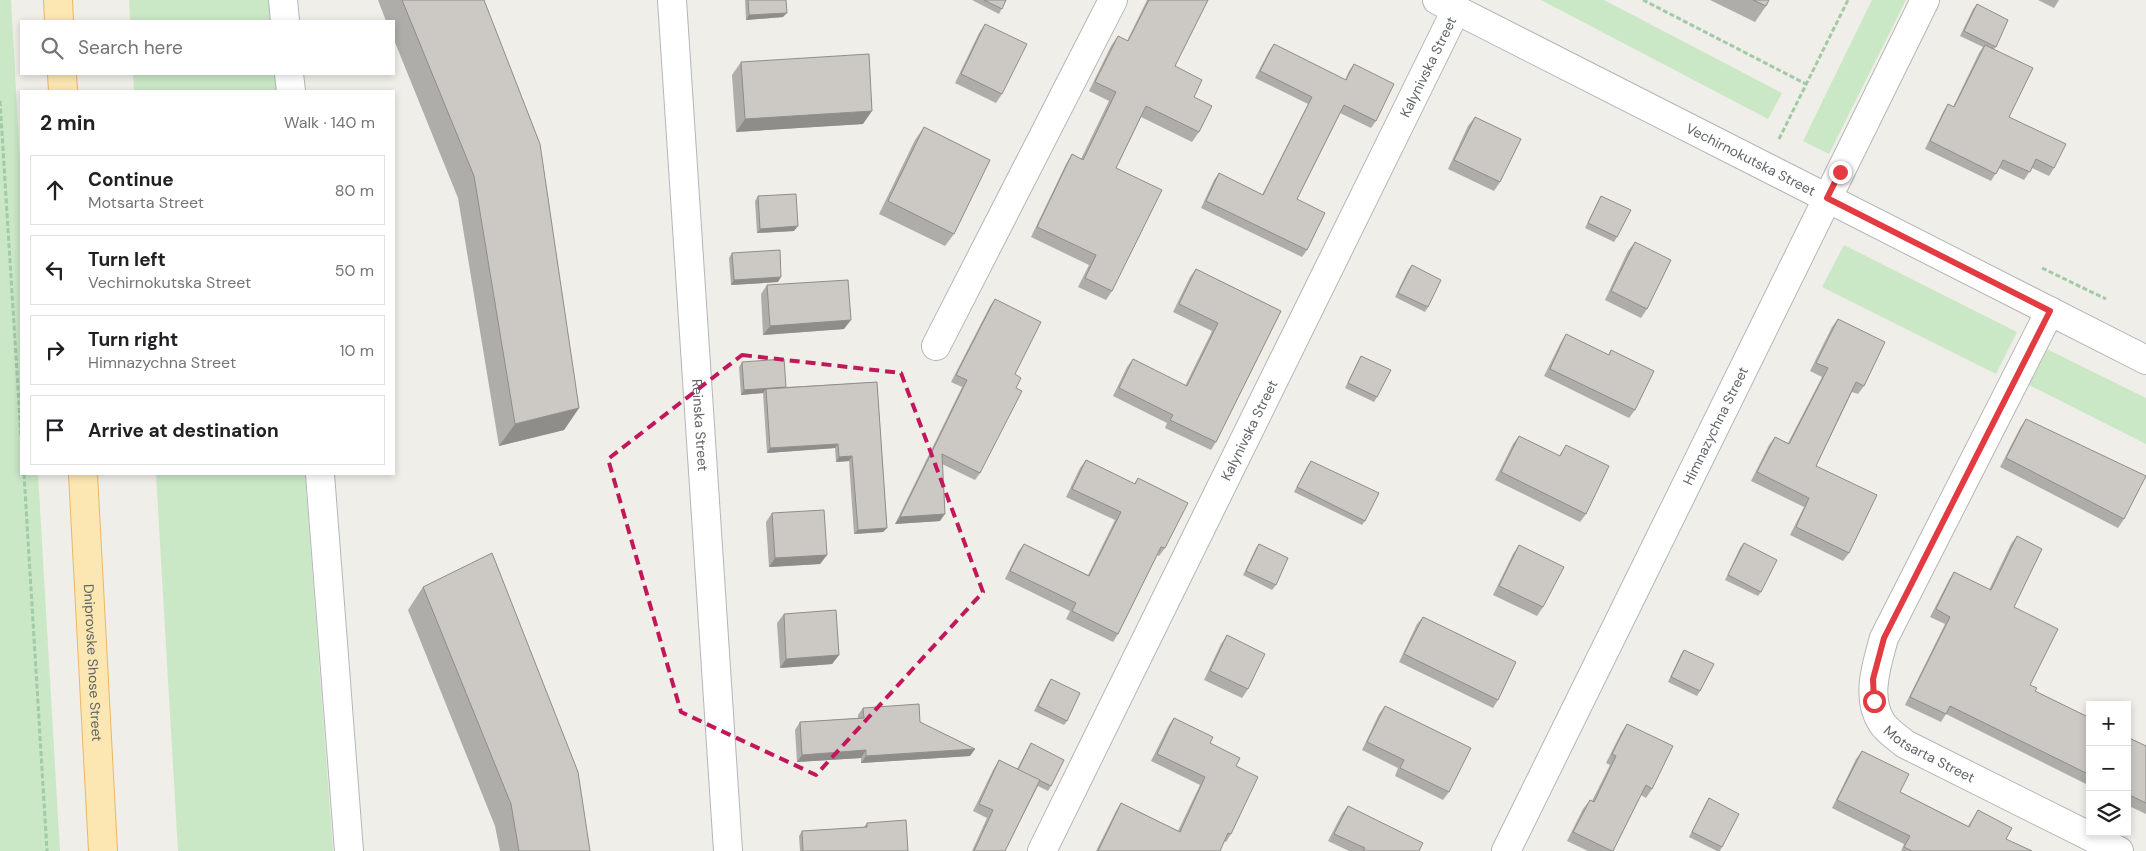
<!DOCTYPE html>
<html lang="en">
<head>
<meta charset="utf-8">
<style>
  body { margin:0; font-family:"DM Sans",sans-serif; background:#f6f6f6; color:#202124 }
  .controls { position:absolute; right:15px; bottom:15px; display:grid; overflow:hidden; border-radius:0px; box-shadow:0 2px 8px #0003 }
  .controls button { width:45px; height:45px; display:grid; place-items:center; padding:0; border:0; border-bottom:1px solid #e0e0e0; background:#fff; color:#202124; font:25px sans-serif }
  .stop { position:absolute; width:15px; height:15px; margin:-11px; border:4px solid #e33b42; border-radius:50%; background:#fff }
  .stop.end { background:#e33b42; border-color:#fff; box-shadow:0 1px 5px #0008 }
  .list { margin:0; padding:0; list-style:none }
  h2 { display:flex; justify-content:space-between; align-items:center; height:65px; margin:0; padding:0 20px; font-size:21px }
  h2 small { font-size:16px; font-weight:400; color:#757577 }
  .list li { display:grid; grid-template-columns:32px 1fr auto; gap:15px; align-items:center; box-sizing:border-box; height:70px; margin:0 10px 10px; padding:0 10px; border:1px solid #e0e0e0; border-radius:0px }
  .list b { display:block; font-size:19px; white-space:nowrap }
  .list p { margin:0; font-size:16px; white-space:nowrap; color:#757577 }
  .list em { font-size:16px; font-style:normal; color:#757577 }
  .icon { flex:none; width:28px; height:28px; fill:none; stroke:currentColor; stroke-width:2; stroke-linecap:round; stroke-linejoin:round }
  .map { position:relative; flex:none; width:2146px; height:851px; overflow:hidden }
  .search { position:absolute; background:#fff; box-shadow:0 2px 8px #0003; left:20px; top:20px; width:375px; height:55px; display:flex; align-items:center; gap:12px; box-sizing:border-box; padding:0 18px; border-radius:0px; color:#757577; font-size:19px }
  .panel { position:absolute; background:#fff; box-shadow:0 2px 8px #0003; left:20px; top:90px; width:375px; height:385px; border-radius:0px }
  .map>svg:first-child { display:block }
</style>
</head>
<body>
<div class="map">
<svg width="2146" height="851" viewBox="0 0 2146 851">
  <rect width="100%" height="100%" fill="#f0eee8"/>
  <g fill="#cae7c6">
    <path d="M0,0H11L21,180V474H38L60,851H0Z"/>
    <path d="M129,0H271L272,21H130Z"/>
    <path d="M1541,0H1604L1782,93L1768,119Z"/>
    <path d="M1872,0H1906L1829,154L1803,141Z"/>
    <path d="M133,74H276L277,91H134Z"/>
    <path d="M1844,245L2017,332L1996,374L1822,287Z"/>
    <path d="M2047,349L2146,398V444L2029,385Z"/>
    <path d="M156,474H305L333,851H178Z"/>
  </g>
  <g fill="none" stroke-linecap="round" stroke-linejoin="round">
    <defs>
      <g id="minor">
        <path d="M283,0L285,21"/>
        <path id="s1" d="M672,0L728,851"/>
        <path id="s2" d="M1437,0L2146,360"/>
        <path d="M289,74L291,91"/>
        <path id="s3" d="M2050,311L1884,638C1877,664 1865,698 1882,723C1887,731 1898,738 1905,744L2119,851"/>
        <path d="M936,346L1113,0"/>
        <path d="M320,474L349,851"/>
        <path id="s4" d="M1042,851L1456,10"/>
        <path id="s5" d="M1506,851L1925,0"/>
      </g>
      <g id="major">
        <path d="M58,0L59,21"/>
        <path d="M62,74L63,91"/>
        <path id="s6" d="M83,474L103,851"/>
      </g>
    </defs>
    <use href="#minor" stroke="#b3b6b9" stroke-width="30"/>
    <use href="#major" stroke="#ecb665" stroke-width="30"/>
    <g stroke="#a1caa7" stroke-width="3" stroke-dasharray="5 2.5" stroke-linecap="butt">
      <path d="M1643,0L1806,84"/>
      <path d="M0,101L21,437"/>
      <path d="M1779,139L1848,0"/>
      <path d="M2042,268L2106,299"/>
      <path d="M24,474L47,851"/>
    </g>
    <use href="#minor" stroke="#fff" stroke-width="28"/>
    <use href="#major" stroke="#fce7b2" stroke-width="28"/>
  </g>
  <g fill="#afada9">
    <path d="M378,0H484L579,408L564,430L499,446L458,198L394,40V21H386Z"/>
    <path d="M745,0H786L783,17L746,20Z"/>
    <path d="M972,0H1006L999,14Z"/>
    <path d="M1147,0H1208L1175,66L1194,97L1199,132L1192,142L1141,117L1116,168L1112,291L1106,300L1078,287L1089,265L1031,237L1066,164L1072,154L1081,159L1109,101L1089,91L1111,46L1118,36L1127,41Z"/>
    <path d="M1710,0H1769L1766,6L1755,22Z"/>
    <path d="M2038,0H2059L2054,8Z"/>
    <path d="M1977,4L1996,47L1994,49L2009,117L2054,168L2049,176L2032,168L2024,180L1999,168L1991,181L1925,149L1943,112L1948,104L1953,107L1979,53L1983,47L1960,36L1973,9Z"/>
    <path d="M985,24L1002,94L996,103L955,83L979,33Z"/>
    <path d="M1274,44L1345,80L1349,71L1354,64L1376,121L1371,128L1340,113L1297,199L1307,250L1302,257L1201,208L1214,180L1219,173L1262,195L1308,104L1255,78L1269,51Z"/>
    <path d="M741,62L863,124L736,132L732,75Z"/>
    <path d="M1475,117L1500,182L1494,191L1448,169L1468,126Z"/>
    <path d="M924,127L954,234L945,246L879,214L915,140Z"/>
    <path d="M758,196L794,231L757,233L755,201Z"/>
    <path d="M1601,196L1617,237L1614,242L1585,228L1598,201Z"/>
    <path d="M1635,242L1647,309L1641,318L1605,300L1628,251Z"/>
    <path d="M732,253L778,282L731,285L729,258Z"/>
    <path d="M1412,265L1428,307L1425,312L1395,297L1408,270Z"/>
    <path d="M1196,269L1281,311L1216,442L1211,450L1165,428L1167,423L1113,396L1127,367L1133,359L1185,386L1212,331L1173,312L1190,277Z"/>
    <path d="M767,285L844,329L763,335L761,294Z"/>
    <path d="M995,299L1015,374L1016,388L980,473L975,480L942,464L940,521L895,524L962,387L951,382L990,306Z"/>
    <path d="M1838,319L1864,386L1858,394L1852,392L1816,466L1849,553L1843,561L1790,535L1804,507L1751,481L1769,445L1775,437L1788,443L1822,377L1810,371L1832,327Z"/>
    <path d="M1566,334L1608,355L1611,350L1635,410L1629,418L1544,376L1561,342Z"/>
    <path d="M1361,356L1377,397L1374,402L1345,388L1358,361Z"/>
    <path d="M742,362L786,387L877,382L887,528L883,532L854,534L849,461L836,462L835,448L767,453L763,393L741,395L739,367Z"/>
    <path d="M2026,419L2124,519L2118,528L2000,467L2020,428Z"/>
    <path d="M1519,436L1559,456L1566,445L1586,514L1580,522L1495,480L1513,444Z"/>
    <path d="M1086,460L1134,484L1138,478L1165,548L1159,556L1157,555L1118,634L1113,642L1066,619L1070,611L1005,579L1018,552L1024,544L1088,575L1115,520L1066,497L1080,468Z"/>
    <path d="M1311,461L1365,521L1362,525L1294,492L1308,465Z"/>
    <path d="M772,513L827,555L820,564L769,567L766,522Z"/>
    <path d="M2017,536L2014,607L2030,685L2035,691L2090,718V786L1946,714L1941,722L1905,705L1945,624L1930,617L1949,580L1954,572L1989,590L2011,544Z"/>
    <path d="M1744,543L1761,592L1758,596L1725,580L1740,548Z"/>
    <path d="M1259,544L1276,585L1272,590L1243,575L1256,548Z"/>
    <path d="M1519,545L1543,607L1537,616L1493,595L1513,554Z"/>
    <path d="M423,587L590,851H500L495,826L408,610Z"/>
    <path d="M784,614L839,655L832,664L780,668L777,623Z"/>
    <path d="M1423,617L1498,700L1493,708L1399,662L1417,624Z"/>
    <path d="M1227,635L1248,689L1242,698L1204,680L1221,644Z"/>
    <path d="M1684,650L1700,691L1697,696L1668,682L1681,654Z"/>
    <path d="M1051,679L1067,721L1064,725L1034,711L1048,683Z"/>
    <path d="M1385,706L1449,792L1443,800L1395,776L1398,768L1362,750L1379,714Z"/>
    <path d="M863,708L920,722L975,749L970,756L861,763V758L797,762L795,730L800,722L858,718V715Z"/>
    <path d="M1174,718L1210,743L1236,766L1231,834L1226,842L1224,841L1220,851H1096L1116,811L1121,803L1178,831L1200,785L1151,761L1169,725Z"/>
    <path d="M1627,724L1652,789L1646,798L1641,795L1613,851H1588L1567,841L1583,809L1590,800L1592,801L1610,765L1606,763L1621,733Z"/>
    <path d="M2127,737L2146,746V814L2127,805Z"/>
    <path d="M1031,743L1051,786L1048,791L1038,786L1005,851H972L987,818L973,811L994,768L999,760L1017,769L1028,748Z"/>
    <path d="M1862,751L1900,792L1968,826L1978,810L2006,839L2032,851H1901L1904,844L1832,808L1856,759Z"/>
    <path d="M1709,798L1722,847L1720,851H1717L1689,837L1706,803Z"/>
    <path d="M1348,806L1419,851H1349L1328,841L1342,814Z"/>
    <path d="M867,823L908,851H800L799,836L802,831L864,827Z"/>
  </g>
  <g fill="#8f8d89">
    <path d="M787,13L783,17L746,20L749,15Z"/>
    <path d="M872,111L863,124L736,132L745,119Z"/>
    <path d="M798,226L794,231L757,233L760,229Z"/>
    <path d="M781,277L778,282L731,285L734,280Z"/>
    <path d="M851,320L844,329L763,335L770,326Z"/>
    <path d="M766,389L763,393L741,395L744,390Z"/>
    <path d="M579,408L564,430L499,446L515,424Z"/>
    <path d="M838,444L835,448L767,453L770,448Z"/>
    <path d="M852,456L849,461L836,462L839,457Z"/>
    <path d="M945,514L940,521L895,524L900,517Z"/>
    <path d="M887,528L883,532L854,534L858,530Z"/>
    <path d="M827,555L820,564L769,567L775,558Z"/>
    <path d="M839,655L832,664L780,668L786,659Z"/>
    <path d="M975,749L970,756L861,763L866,756Z"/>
    <path d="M866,750L861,758L797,762L802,755Z"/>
  </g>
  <g fill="#ccc9c4" stroke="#8f8d89">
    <path d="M402,0H484L540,144L579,408L515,424L474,176Z"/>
    <path d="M748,0H786L787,13L749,15Z"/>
    <path d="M984,0H1006L1002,9Z"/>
    <path d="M1149,0H1208L1175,66L1202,80L1194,97L1212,106L1199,132L1146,106L1116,168L1162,190L1112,291L1085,278L1096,255L1037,227L1072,154L1083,160L1116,92L1095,82L1118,36L1128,41Z"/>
    <path d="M1753,0H1769L1766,6Z"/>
    <path d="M1977,4L2008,20L1996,47L1964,31Z"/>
    <path d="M985,24L1027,44L1002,94L961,74Z"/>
    <path d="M1274,44L1346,80L1354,64L1394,84L1376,121L1344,105L1297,199L1325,213L1307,250L1206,201L1219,173L1263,195L1312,97L1260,71Z"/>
    <path d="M1985,45L2033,68L2009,117L2066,144L2054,168L2036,159L2030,172L2003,160L1996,174L1930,141L1948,104L1954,107Z"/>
    <path d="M869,54L872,111L745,119L741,62Z"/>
    <path d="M1475,117L1521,139L1500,182L1454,160Z"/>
    <path d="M924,127L990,160L954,234L888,201Z"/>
    <path d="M796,194L798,226L760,229L758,196Z"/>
    <path d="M1601,196L1631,210L1617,237L1588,223Z"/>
    <path d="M1635,242L1671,260L1647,309L1611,291Z"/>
    <path d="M780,250L781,277L734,280L732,253Z"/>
    <path d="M1412,265L1441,280L1428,307L1398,293Z"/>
    <path d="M1196,269L1281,311L1216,442L1170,420L1173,415L1119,388L1133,359L1187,386L1218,323L1179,304Z"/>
    <path d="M848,280L851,320L770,326L767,285Z"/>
    <path d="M995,299L1041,322L1015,374L1021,378L1016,388L1022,391L980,473L942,454L945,514L900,517L967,380L956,375Z"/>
    <path d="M1838,319L1885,342L1864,386L1856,382L1816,466L1877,495L1849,553L1796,527L1809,498L1757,472L1775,437L1789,444L1828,368L1816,363Z"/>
    <path d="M1566,334L1609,355L1611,350L1654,371L1635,410L1550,369Z"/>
    <path d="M1361,356L1391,370L1377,397L1348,383Z"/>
    <path d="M784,359L786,387L744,390L742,362Z"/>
    <path d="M877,382L887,528L858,530L852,456L839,457L838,444L770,448L766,389Z"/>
    <path d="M2026,419L2146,476L2124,519L2006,458Z"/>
    <path d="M1519,436L1560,456L1566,445L1609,466L1586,514L1501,472Z"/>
    <path d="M1086,460L1135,484L1138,478L1188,503L1165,548L1161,547L1118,634L1072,611L1076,603L1010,571L1024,544L1089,576L1121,512L1072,489Z"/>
    <path d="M1311,461L1379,493L1365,521L1297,487Z"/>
    <path d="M824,510L827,555L775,558L772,513Z"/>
    <path d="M2017,536L2042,549L2014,607L2058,629L2030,685L2037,688L2035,691L2090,718V775L1950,706L1946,714L1910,697L1950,617L1936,609L1954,572L1991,590Z"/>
    <path d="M1744,543L1777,560L1761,592L1728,575Z"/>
    <path d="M1259,544L1288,558L1276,585L1246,571Z"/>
    <path d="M1519,545L1564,567L1543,607L1499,586Z"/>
    <path d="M492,553L578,772L590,851H519L511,804L423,587Z"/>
    <path d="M836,610L839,655L786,659L784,614Z"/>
    <path d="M1423,617L1516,662L1498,700L1404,654Z"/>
    <path d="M1227,635L1265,654L1248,689L1210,671Z"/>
    <path d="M1684,650L1714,664L1700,691L1671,677Z"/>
    <path d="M1051,679L1080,693L1067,721L1038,706Z"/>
    <path d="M919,704L920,722L975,749L866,756V750L802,755L800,722L864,718L863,708Z"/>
    <path d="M1385,706L1471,748L1449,792L1400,768L1404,760L1367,742Z"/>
    <path d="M1174,718L1213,737L1210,743L1240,758L1236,766L1258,777L1231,834L1228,833L1220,851H1098L1121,803L1180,832L1205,777L1157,754Z"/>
    <path d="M1627,724L1673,746L1652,789L1646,785L1613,851H1612L1573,832L1590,800L1594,802L1616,756L1612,754Z"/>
    <path d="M2127,737L2146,746V803L2127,794Z"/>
    <path d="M1031,743L1064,760L1051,786L1018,770Z"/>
    <path d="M1862,751L1909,774L1900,792L1969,827L1978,810L2012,828L2006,839L2032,851H1912L1904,847L1910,836L1837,800Z"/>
    <path d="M999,760L1040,780L1005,851H974L993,810L979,804Z"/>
    <path d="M1709,798L1739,814L1722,847L1692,832Z"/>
    <path d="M1348,806L1423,843L1419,851H1363L1365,848L1334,834Z"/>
    <path d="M906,820L908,851H803L802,831L867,827V823Z"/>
  </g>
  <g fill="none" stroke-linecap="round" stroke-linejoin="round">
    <path stroke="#e33b42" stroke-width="6" d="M1840,172L1827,198L2050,311L1884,638L1873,679L1874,701"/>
  </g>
  <path fill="none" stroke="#c2185b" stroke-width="4" stroke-dasharray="10 6" stroke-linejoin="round" d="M742,355L901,373L983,592L816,775L681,712L608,459Z"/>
  <g text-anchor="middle" stroke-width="4.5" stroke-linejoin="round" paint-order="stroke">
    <g font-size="14" fill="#5f6467" stroke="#fff">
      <text dy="5" stroke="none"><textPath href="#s4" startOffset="874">Kalynivska Street</textPath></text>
      <text dy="5" stroke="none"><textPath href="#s2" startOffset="352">Vechirnokutska Street</textPath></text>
      <text dy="5" stroke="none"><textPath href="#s5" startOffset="474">Himnazychna Street</textPath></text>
      <text dy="5" stroke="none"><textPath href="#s1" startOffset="426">Reinska Street</textPath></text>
      <text dy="5" stroke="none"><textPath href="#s4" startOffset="469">Kalynivska Street</textPath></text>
      <text dy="5" stroke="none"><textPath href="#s6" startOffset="189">Dniprovske Shose Street</textPath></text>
      <text dy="5" stroke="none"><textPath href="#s3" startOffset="512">Motsarta Street</textPath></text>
    </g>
  </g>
</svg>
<div class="controls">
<button>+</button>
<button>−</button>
<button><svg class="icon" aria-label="layers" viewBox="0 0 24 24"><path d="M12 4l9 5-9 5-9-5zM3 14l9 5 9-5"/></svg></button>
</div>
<div class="stop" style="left:1874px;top:701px"></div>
<div class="stop end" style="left:1840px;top:172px"></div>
<div class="search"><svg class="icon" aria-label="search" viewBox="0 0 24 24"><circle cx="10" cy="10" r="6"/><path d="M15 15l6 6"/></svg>Search here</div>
<section class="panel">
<h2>2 min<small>Walk · 140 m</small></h2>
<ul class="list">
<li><svg class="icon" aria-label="ahead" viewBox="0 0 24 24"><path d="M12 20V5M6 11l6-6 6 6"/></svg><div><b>Continue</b><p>Motsarta Street</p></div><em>80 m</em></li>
<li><svg class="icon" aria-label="left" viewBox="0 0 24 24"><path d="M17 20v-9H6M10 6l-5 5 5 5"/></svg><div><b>Turn left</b><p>Vechirnokutska Street</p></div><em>50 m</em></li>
<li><svg class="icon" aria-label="right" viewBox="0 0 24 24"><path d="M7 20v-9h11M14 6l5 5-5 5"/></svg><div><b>Turn right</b><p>Himnazychna Street</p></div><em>10 m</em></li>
<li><svg class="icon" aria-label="arrive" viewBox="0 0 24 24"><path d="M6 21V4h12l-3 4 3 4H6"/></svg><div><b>Arrive at destination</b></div></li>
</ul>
</section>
</div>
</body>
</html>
